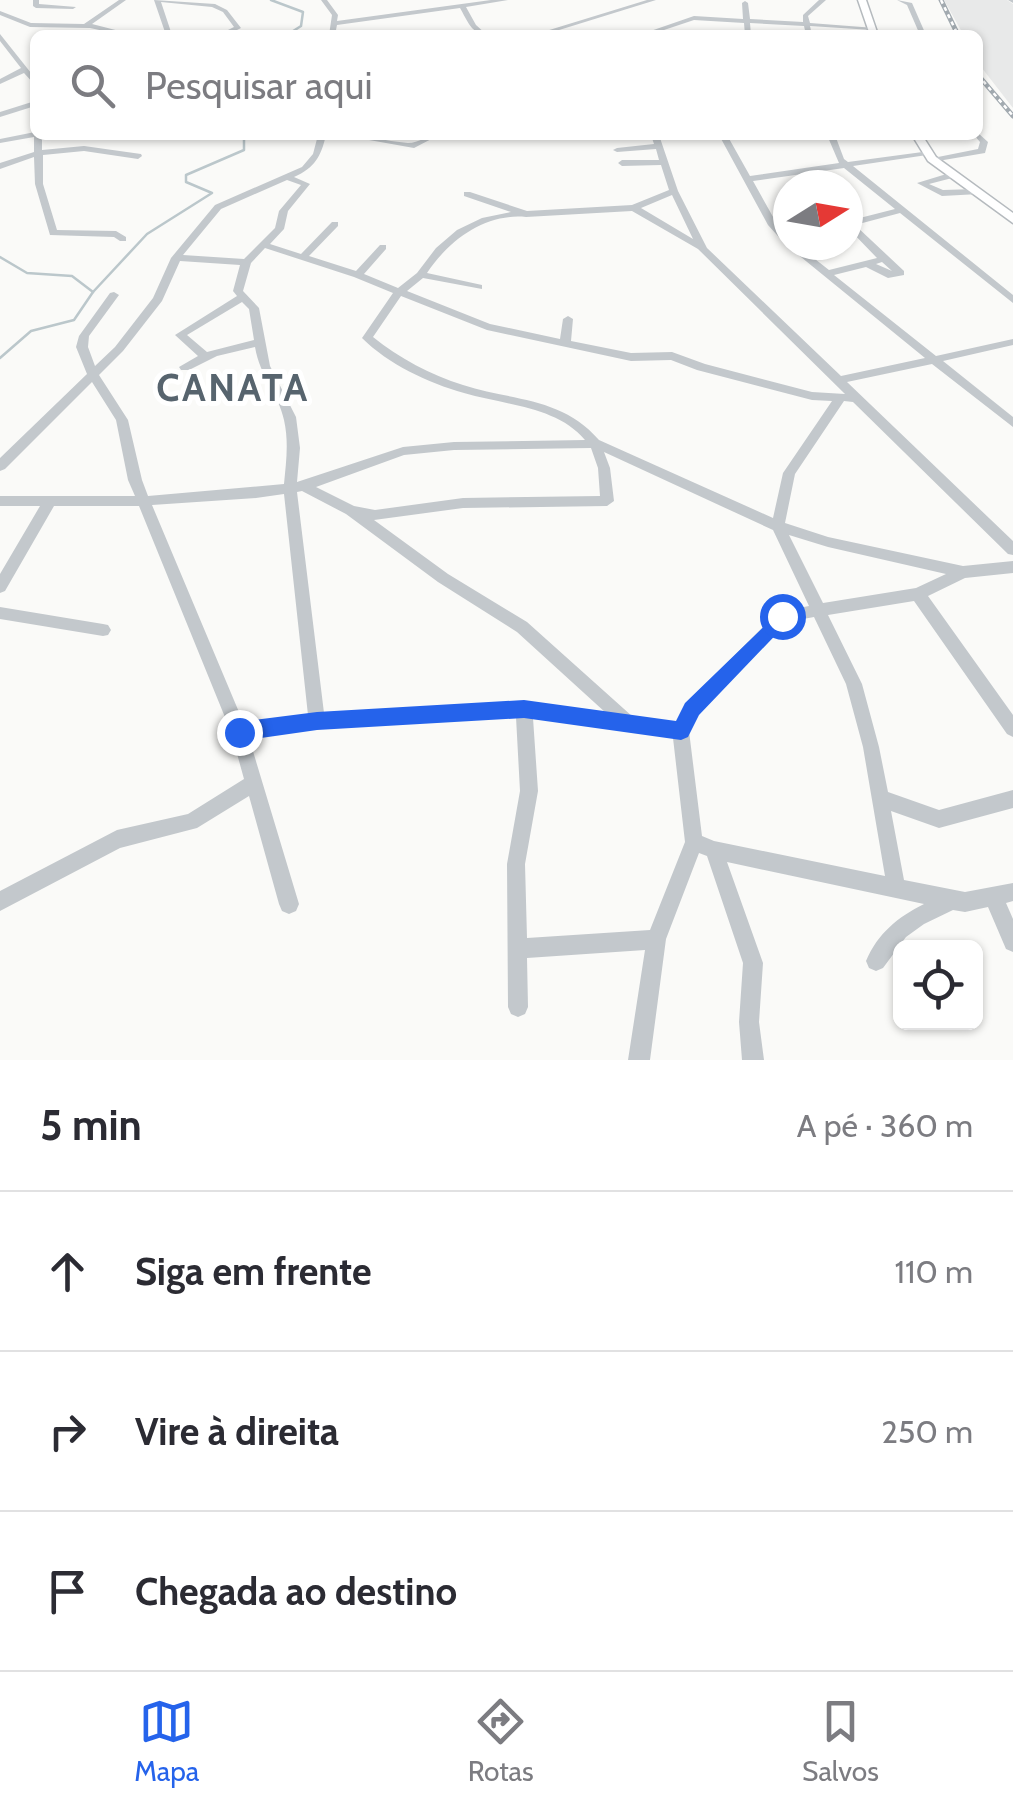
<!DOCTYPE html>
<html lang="pt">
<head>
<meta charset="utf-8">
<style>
  body { margin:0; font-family:Cabin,sans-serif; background:#f2f2f3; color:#2b2b33 }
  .controls { position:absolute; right:30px; bottom:30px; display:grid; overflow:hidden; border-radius:15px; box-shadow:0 2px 8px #0004 }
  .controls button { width:90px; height:90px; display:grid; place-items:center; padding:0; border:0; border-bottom:2px solid #e1e1e2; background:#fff; color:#2b2b33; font:50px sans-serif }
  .compass { position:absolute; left:773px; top:170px; width:90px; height:90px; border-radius:50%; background:#fff; box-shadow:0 2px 8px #0004; rotate:79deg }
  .stop { position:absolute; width:30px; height:30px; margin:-22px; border:8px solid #2563eb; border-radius:50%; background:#fff }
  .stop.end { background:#2563eb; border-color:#fff; box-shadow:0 2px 10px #0008 }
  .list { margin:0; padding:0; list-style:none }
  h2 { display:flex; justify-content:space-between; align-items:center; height:130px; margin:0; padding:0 40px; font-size:42px }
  h2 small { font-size:32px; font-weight:400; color:#7c7c81 }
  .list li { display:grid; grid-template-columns:65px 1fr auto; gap:30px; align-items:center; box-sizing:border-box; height:160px; padding:0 40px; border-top:2px solid #e1e1e2 }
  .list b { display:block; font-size:38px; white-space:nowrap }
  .list em { font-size:32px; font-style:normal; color:#7c7c81 }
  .icon { flex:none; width:55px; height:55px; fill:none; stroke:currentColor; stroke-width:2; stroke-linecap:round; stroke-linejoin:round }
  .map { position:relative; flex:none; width:1013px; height:1060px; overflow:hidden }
  .search { position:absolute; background:#fff; box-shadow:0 2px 8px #0004; left:30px; right:30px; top:30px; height:110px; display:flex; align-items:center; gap:25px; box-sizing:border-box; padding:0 35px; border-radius:15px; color:#7c7c81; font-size:38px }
  .sheet { height:610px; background:#fff }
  nav { display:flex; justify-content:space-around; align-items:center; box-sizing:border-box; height:140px; border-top:2px solid #e1e1e2; background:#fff; font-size:28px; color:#7c7c81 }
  nav a { display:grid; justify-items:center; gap:5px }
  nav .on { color:#2563eb }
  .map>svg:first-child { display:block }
</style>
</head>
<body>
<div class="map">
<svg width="1013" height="1060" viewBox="0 0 1013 1060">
  <rect width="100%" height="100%" fill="#fafaf8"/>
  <path fill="#e8e9e9" d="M944,0H1007L1013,4V108L978,63V35L963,34Z"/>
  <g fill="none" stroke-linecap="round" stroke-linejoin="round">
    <g stroke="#bbc7cb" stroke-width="2.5">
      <path d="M271,0L303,12L301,26L287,35"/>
      <path d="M0,257L27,273L72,276L93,292"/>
      <path d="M0,358L31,331L74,320L93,292L147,234L212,193L186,182V175L244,150V139L232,135"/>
    </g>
    <defs>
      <g id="major">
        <path d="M858,0H866L878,35H870Z"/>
        <path d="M912,135H922L936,157L1013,213V223L928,161Z"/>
      </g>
    </defs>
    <use href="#major" stroke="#b5babe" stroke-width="3"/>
    <g fill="#c3c8cc" fill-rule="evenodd">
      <path d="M33,0H39V4L76,7L73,9L36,8L33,6Z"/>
      <path d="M119,0H126L92,24L135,35H123L90,28L30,27L0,15V11L31,23L84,24Z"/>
      <path d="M154,0L215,4L227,10L241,28L227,35H218L234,27L223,12L212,7L161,2L172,35H166Z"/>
      <path d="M321,0H327L338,15L337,21L491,0H508L466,7L476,25L487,35C472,35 467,20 460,8L337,25L335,35H329L332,15Z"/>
      <path d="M647,0H656L543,35H533Z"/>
      <path d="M819,0H826L808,16L810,23L875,28L872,30L810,26L812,35H806L804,26L750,23L751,35H745L744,23L694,20L649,35H639L694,16L743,19L742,3L745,1L748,3L750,19L803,22V15Z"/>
      <path d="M897,0L912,3L926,35H920L907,5Z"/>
      <path d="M1008,0H1013V3Z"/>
      <path d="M363,33H392L395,35H360Z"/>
      <path d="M0,34L35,78V85L24,73L0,84V79L21,68L0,41Z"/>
      <path d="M35,101V106L0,117V112Z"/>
      <path d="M35,132V135H42V150L84,146L141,154L142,156L138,159L84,151L43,155V184L57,230L116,231L126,237V241H120L114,237L50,235L35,184L34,157L0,169V163L34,152V137L0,143V139Z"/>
      <path d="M978,133L988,142L985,153L932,162L928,159L978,149L980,142L974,135H978Z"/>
      <path d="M166,135H177L178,136L174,138Z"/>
      <path d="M318,135H326C321,156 315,168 294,177L310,184L288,211L284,229L270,244L301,254L332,222H338V226L309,256L356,271L380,245H386V249L364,274L398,288L417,273L436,248L457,230L482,218L511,212L464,196V192H470L527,211L632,205L669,190L661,165L622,166L618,163L622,160H659L656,149L617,152L613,150L617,148L654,144L651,135H659L678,191L707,248L841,376L925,358L785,244L768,225L719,135H727L750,176L839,163L827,135H835L844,159L848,162L930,151L931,153L927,155L853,166L1013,295V303L900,213L855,225L904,271V275L888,278L866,267L834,275L936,356L1013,339V345L943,361L1013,417V427L932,364L847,382L1013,541V555L1008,554L853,402L844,401L795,474L785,523L828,537L963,566L1013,561V573L965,578L928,596L1013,715V737L1007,734L914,601L828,615L862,684L879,747L888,792L939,810L1013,790V808L939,828L891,811L904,880L965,892L1013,883V901L1006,903L1013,919V952L1006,949L988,907L965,912L953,910L924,924L906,937L883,968L876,971L869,968L866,961C878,933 898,917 924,904L727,862L763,963L759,1022L764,1060H742L739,1022L743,963L707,856L699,853L666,939L650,1060H628L645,950L527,958L528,1007L525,1014L518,1017L511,1014L508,1007L507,864L520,791L516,717L317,729L249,738L299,904L296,911L289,914L282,911L279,904L249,796L197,828L120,848L0,911V891L117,830L188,814L244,779L231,732L139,506H54L5,591L0,593V574L40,506H0V496H135L128,480L116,420L92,382L5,469L0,471V458L87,374L76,347L79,336L110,293L114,292L119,295L89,336L88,347L95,366L115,347L153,298L171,258L215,205L302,167L313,154ZM844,168L895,209L848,221V228L877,258L829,270L797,245H788V236L777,224L753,181ZM287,180L301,185L279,211L275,228L244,259L183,255L221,209ZM672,195L693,239L641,208ZM632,211L698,249L845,394L812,392L705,364L672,352L631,353L571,341L573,319L568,316L563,319L560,339L490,324L407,291L423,278L482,289V285L427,273C449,240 485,213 526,217ZM265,248L354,277L393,293L362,338C388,364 428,383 464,393C504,405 557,406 585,440L454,442L403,447L297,482L300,448L296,417L270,366L259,308L243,291L251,263ZM180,261L240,265L233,291L237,296L175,335L198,356L179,367L181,370H189L217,356L255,347C260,377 279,395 284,420C289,442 286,463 284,484L148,496L142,480L128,420L99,375L123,351L162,301ZM882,262L892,271L876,264ZM401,296L487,330L631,361L671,360L697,370L812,400L832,401L783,473L773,518L599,440C562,397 513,401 463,385C431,375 399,358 373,337ZM242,302L249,309L254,340L207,352L187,335ZM591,448L598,468L600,496L463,498L375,510L354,506L316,487L404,455L454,450ZM604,452L773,530L809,606L778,612L686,704L677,723L633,717L527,622L448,574L374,520L463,508L607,506L614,501L610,468ZM302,491L346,514L438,582L517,632L606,713L524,702L324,713L297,492ZM284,494L308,715L244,724L152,505L256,498ZM789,535L828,547L946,574L916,588L823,603ZM814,617L846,684L863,747L885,876L714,841L702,836L689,731L698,714L787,622ZM533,718L673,738L685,842L650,930L527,938L525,864L538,791Z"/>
      <path d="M341,135C364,135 385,141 408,143C419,143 427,135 439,135L414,148Z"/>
      <path d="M953,172L956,173V177L929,184L943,190L976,189L980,192L979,194L942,196L917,183Z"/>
      <path d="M0,607L103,624L108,625L111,630L108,635L103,636L0,619Z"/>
    </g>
    <use href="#major" fill="#fff" fill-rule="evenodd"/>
    <defs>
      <g id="rail">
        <path d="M941,0L958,35"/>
        <path d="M978,75L1013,116"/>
      </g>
    </defs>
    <use href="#rail" stroke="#a2aab0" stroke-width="5"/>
    <use href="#rail" stroke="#fff" stroke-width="2.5" stroke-dasharray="4" stroke-linecap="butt"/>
  </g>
  <path fill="#2563eb" d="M782,609L789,611V621L699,715L688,737L681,740L524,718L317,730L239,741L229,732L239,722L317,712L524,700L676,721L685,703Z"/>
  <g text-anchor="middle" stroke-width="10" stroke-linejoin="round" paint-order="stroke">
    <g font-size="38" font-weight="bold" letter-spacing="2.5" fill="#57646e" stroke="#fff">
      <text x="233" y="401">CANATA</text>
    </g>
  </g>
</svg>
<div class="controls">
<button><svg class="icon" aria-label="locate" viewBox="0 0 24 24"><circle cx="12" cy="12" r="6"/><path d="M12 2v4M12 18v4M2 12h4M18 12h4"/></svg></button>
</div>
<svg class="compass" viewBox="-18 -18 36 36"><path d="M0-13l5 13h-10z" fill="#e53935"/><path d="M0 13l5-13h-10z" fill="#7c7c81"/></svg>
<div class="stop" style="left:782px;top:616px"></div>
<div class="stop end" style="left:239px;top:732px"></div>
<div class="search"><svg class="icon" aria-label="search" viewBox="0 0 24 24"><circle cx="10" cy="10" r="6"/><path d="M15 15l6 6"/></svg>Pesquisar aqui</div>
</div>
<section class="sheet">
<h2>5 min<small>A pé · 360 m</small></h2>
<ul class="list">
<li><svg class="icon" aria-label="ahead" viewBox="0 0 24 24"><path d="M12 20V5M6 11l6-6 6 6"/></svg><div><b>Siga em frente</b></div><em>110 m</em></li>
<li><svg class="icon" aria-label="right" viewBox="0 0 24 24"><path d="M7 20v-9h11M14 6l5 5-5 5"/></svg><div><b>Vire à direita</b></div><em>250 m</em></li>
<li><svg class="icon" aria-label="arrive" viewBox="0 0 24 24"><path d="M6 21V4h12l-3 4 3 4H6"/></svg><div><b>Chegada ao destino</b></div></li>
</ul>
</section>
<nav>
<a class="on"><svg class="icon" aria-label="map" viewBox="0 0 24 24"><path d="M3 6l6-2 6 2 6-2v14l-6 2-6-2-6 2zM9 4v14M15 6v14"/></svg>Mapa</a>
<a><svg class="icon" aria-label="directions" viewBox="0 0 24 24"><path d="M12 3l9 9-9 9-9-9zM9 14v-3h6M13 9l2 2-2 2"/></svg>Rotas</a>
<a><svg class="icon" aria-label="saved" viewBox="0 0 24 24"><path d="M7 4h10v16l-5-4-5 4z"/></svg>Salvos</a>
</nav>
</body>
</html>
